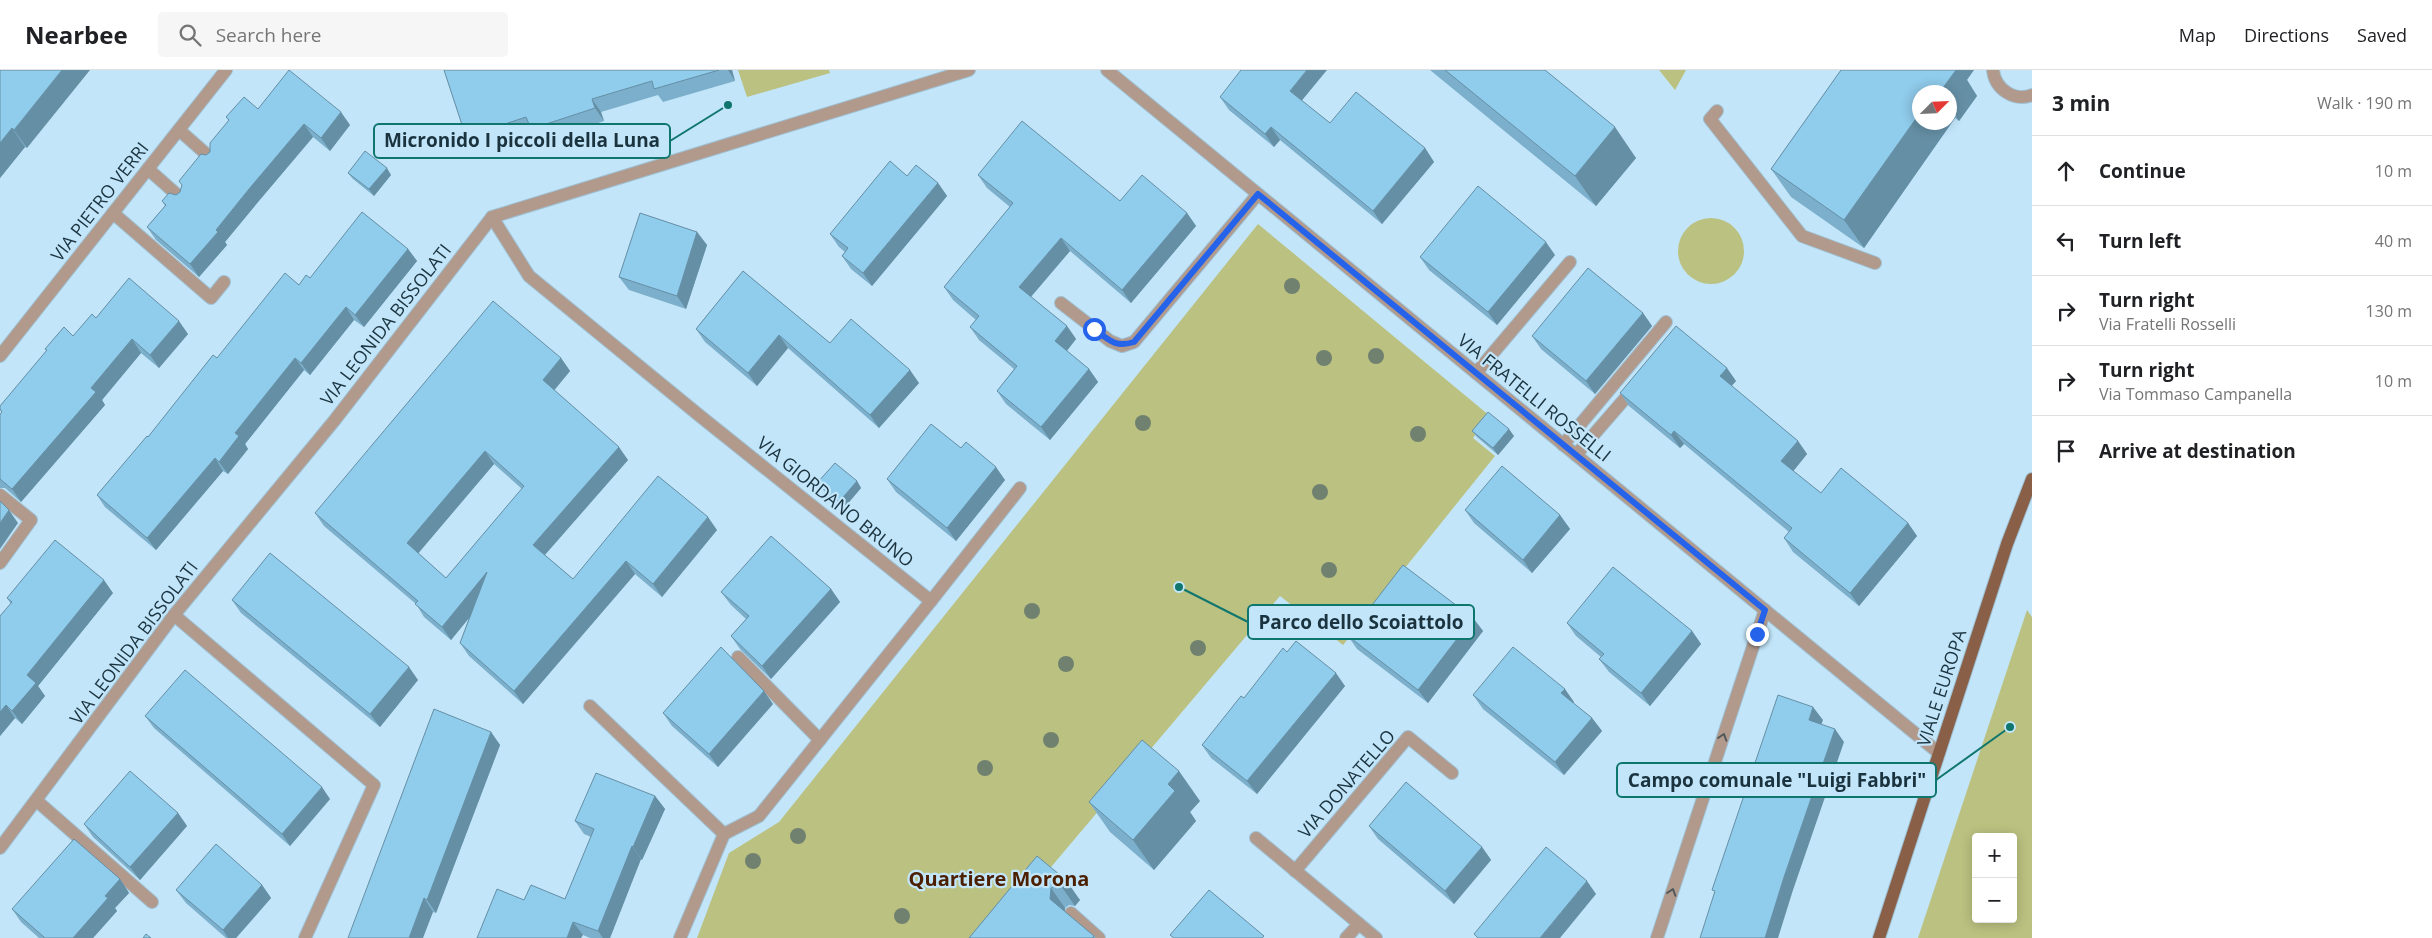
<!DOCTYPE html>
<html lang="en">
<head>
<meta charset="utf-8">
<style>
  body { margin:0; font-family:"Open Sans",sans-serif; background:#f6f6f6; color:#202124 }
  .controls { position:absolute; right:15px; bottom:15px; display:grid; overflow:hidden; border-radius:5px; box-shadow:0 2px 12px #0003 }
  .controls button { width:45px; height:45px; display:grid; place-items:center; padding:0; border:0; border-bottom:1px solid #e0e0e0; background:#fff; color:#202124; font:25px sans-serif }
  .compass { position:absolute; left:1912px; top:15px; width:45px; height:45px; border-radius:50%; background:#fff; box-shadow:0 2px 12px #0003; rotate:66deg }
  .stop { position:absolute; width:15px; height:15px; margin:-11px; border:4px solid #2563eb; border-radius:50%; background:#fff }
  .stop.end { background:#2563eb; border-color:#fff; box-shadow:0 1px 5px #0008 }
  .list { margin:0; padding:0; list-style:none }
  h2 { display:flex; justify-content:space-between; align-items:center; height:65px; margin:0; padding:0 20px; font-size:21px }
  h2 small { font-size:16px; font-weight:400; color:#757577 }
  .list li { display:grid; grid-template-columns:32px 1fr auto; gap:15px; align-items:center; box-sizing:border-box; height:70px; padding:0 20px; border-top:1px solid #e0e0e0 }
  .list b { display:block; font-size:19px; white-space:nowrap }
  .list p { margin:0; font-size:16px; white-space:nowrap; color:#757577 }
  .list em { font-size:16px; font-style:normal; color:#757577 }
  .icon { flex:none; width:28px; height:28px; fill:none; stroke:currentColor; stroke-width:2; stroke-linecap:round; stroke-linejoin:round }
  .map { position:relative; flex:none; width:2032px; height:868px; overflow:hidden }
  header { display:flex; align-items:center; gap:30px; box-sizing:border-box; height:70px; padding:0 25px; background:#fff; border-bottom:1px solid #e0e0e0 }
  header strong { font-size:24px }
  nav { display:flex; gap:28px; margin-inline-start:auto; font-size:18px }
  .search { width:350px; height:45px; background:#f6f6f6; display:flex; align-items:center; gap:12px; box-sizing:border-box; padding:0 18px; border-radius:5px; color:#757577; font-size:19px }
  main { display:flex }
  aside { flex:1; background:#fff }
  .map>svg:first-child { display:block }
</style>
</head>
<body>
<header>
<strong>Nearbee</strong>
<div class="search"><svg class="icon" aria-label="search" viewBox="0 0 24 24"><circle cx="10" cy="10" r="6"/><path d="M15 15l6 6"/></svg>Search here</div>
<nav><a>Map</a><a>Directions</a><a>Saved</a></nav>
</header>
<main>
<div class="map">
<svg width="2032" height="868" viewBox="0 0 2032 868">
  <rect width="100%" height="100%" fill="#c2e5f9"/>
  <g fill="#bbc180" fill-rule="evenodd">
    <path d="M738,0H829L830,3L747,27Z"/>
    <path d="M1659,0H1686L1675,20Z"/>
    <circle cx="1711" cy="181" r="33"/>
    <path d="M1258,154L1490,346L1473,368L1495,386L1343,575L1280,526L991,868H697L729,783L779,752Z"/>
    <path d="M2027,540L2032,547V868H1918ZM1976,767H2013V849H1976Z"/>
  </g>
  <g fill="none" stroke-linecap="round" stroke-linejoin="round">
    <defs>
      <g id="minor">
        <path d="M1107,0L1939,683"/>
        <path d="M1993,0C1995,19 2014,32 2032,25"/>
        <path d="M1717,41L1710,49L1802,166L1875,193"/>
        <path d="M179,60L213,90"/>
        <path d="M148,99L183,130"/>
        <path d="M113,143L211,228L224,212"/>
        <path d="M492,147L529,206L700,346L931,531L759,746L724,764L680,868"/>
        <path d="M1061,233L1110,271L1122,276L1134,272L1258,124"/>
        <path d="M0,286L226,0"/>
        <path d="M1476,303L1570,192"/>
        <path d="M1563,375L1666,252"/>
        <path d="M1576,385L1635,317"/>
        <path d="M0,425L31,450L0,493"/>
        <path d="M931,531L1020,418"/>
        <path d="M174,545L374,715L305,868"/>
        <path d="M738,587L820,670"/>
        <path d="M590,636L724,764"/>
        <path d="M37,731L152,832"/>
        <path d="M1256,768L1376,868"/>
        <path d="M0,778L174,545L334,351L492,147L969,0"/>
        <path d="M1295,801L1408,667L1452,703"/>
        <path d="M1071,843L1099,868"/>
        <path d="M1346,868L1359,854"/>
        <path d="M1657,868L1765,540"/>
      </g>
      <path id="major" d="M1879,868L2007,474L2032,409"/>
    </defs>
    <use href="#minor" stroke="#a0c1d4" stroke-width="14"/>
    <use href="#major" stroke="#a0c1d4" stroke-width="14"/>
    <use href="#minor" stroke="#b19a8c" stroke-width="12"/>
    <use href="#major" stroke="#896047" stroke-width="12"/>
  </g>
  <g fill="#718170">
    <circle cx="1292" cy="216" r="8"/>
    <circle cx="1376" cy="286" r="8"/>
    <circle cx="1324" cy="288" r="8"/>
    <circle cx="1143" cy="353" r="8"/>
    <circle cx="1418" cy="364" r="8"/>
    <circle cx="1320" cy="422" r="8"/>
    <circle cx="1329" cy="500" r="8"/>
    <circle cx="1032" cy="541" r="8"/>
    <circle cx="1198" cy="578" r="8"/>
    <circle cx="1066" cy="594" r="8"/>
    <circle cx="1051" cy="670" r="8"/>
    <circle cx="985" cy="698" r="8"/>
    <circle cx="798" cy="766" r="8"/>
    <circle cx="753" cy="791" r="8"/>
    <circle cx="902" cy="846" r="8"/>
  </g>
  <g fill="#7cafcb" fill-rule="evenodd">
    <path d="M0,0L27,78L25,77L0,108Z"/>
    <path d="M444,0H732L735,11L663,32L658,25L601,42L604,51L540,73L532,61L475,80L466,67Z"/>
    <path d="M1430,0H1545L1636,88L1596,136Z"/>
    <path d="M1841,0L1967,10L1977,26L1959,51L1955,48L1864,178L1791,127L1771,99ZM1920,22H1950V52Z"/>
    <path d="M1220,27L1302,31L1330,53L1425,78L1434,92L1382,154L1280,70L1274,77L1229,40Z"/>
    <path d="M258,39L350,55L330,81L313,67L258,132L225,172L227,175L199,207L156,170L147,157L165,136L162,131L180,122L210,82L229,51L226,47Z"/>
    <path d="M348,103L391,105L374,126L353,109Z"/>
    <path d="M978,105L1187,143L1196,156L1131,233L1070,181L1031,227L1067,256L1076,269L1067,281L1089,299L1098,312L1050,370L1006,334L997,321L1014,299L979,270L970,257L976,250L953,230L944,217L1010,137L987,118Z"/>
    <path d="M907,106L938,113L947,126L872,216L851,199L842,186L845,182L839,177L830,164Z"/>
    <path d="M697,162L707,175L686,239L629,220L619,207Z"/>
    <path d="M408,179L417,191L364,257L354,250L310,305L304,300L245,374L248,379L228,404L223,401L156,480L105,437L97,425L148,367L217,288L299,215L310,208Z"/>
    <path d="M1555,185L1497,255L1429,200L1420,187Z"/>
    <path d="M743,201L830,273L919,313L879,358L788,278L757,316L705,272L696,259Z"/>
    <path d="M1643,243L1652,256L1595,324L1541,279L1532,266Z"/>
    <path d="M96,248L188,264L159,298L141,283L102,330L105,335L21,432L5,418H0V344L2,342L0,340V336L47,281L45,279L73,266Z"/>
    <path d="M561,288L570,301L554,320L628,390L545,485L573,509L717,460L662,527L635,504L523,634L469,586L460,573L469,548L451,570L424,547L416,534L324,456L315,443ZM494,394L522,419L446,508L418,483Z"/>
    <path d="M1736,311L1731,316L1798,371L1807,384L1793,401L1821,423L1908,453L1917,466L1859,536L1793,482L1784,468L1789,462L1684,374L1680,378L1629,336L1620,323Z"/>
    <path d="M1472,361L1514,366L1498,385L1477,367Z"/>
    <path d="M961,378L1005,410L956,471L896,422L887,409Z"/>
    <path d="M857,411L861,418L844,438L822,419L817,413Z"/>
    <path d="M1465,440L1560,445L1570,459L1532,503L1474,453Z"/>
    <path d="M831,519L840,532L771,609L740,579L731,566L746,549L731,535L721,522Z"/>
    <path d="M113,523L38,616L45,626L22,654L15,648L0,666V546L11,534L7,528Z"/>
    <path d="M232,530L418,610L380,657L241,543Z"/>
    <path d="M1473,548L1483,561L1428,633L1357,579L1348,566Z"/>
    <path d="M1567,553L1692,561L1701,574L1650,636L1609,602L1599,589L1601,587L1576,566Z"/>
    <path d="M1287,582L1345,616L1257,724L1211,688L1202,675L1244,628Z"/>
    <path d="M1473,625L1574,632L1573,633L1592,648L1602,661L1564,705L1483,639Z"/>
    <path d="M773,634L718,697L672,656L663,643Z"/>
    <path d="M145,646L330,729L290,776L154,658Z"/>
    <path d="M491,662L500,675L436,843L433,842L348,868Z"/>
    <path d="M655,726L665,739L642,790L641,789L610,868H590L583,865L524,830L565,829L591,767L584,764L575,751Z"/>
    <path d="M1200,731L1190,742L1196,751L1154,800L1110,762L1089,732Z"/>
    <path d="M178,743L187,756L140,810L93,767L84,754Z"/>
    <path d="M1369,756L1482,777L1491,790L1454,834L1378,769Z"/>
    <path d="M1037,786L1080,830L1075,836L1069,835L1065,838L1064,841L1094,866L1096,868H969Z"/>
    <path d="M120,809L129,823L115,838L117,841L93,868H39L21,852L12,839Z"/>
    <path d="M262,815L271,828L236,868H226L186,833L176,820Z"/>
  </g>
  <g fill="#658fa5">
    <path d="M62,0H90L27,78L14,60Z"/>
    <path d="M728,0H732L735,11Z"/>
    <path d="M1307,0H1327L1299,34L1290,21Z"/>
    <path d="M1952,0H1974L1967,10L1977,26L1959,51L1950,37V22H1940Z"/>
    <path d="M592,29L601,42L604,51L595,38Z"/>
    <path d="M1950,40L1955,48L1864,178L1844,150L1920,43V52H1950Z"/>
    <path d="M341,42L350,55L330,81L321,68Z"/>
    <path d="M304,54L313,67L258,132L225,172L227,175L199,207L190,194L216,160L249,119Z"/>
    <path d="M1271,57L1280,70L1274,77L1265,64Z"/>
    <path d="M1615,57L1636,88L1596,136L1575,106Z"/>
    <path d="M12,58L25,77L0,108V73Z"/>
    <path d="M1425,78L1434,92L1382,154L1373,141Z"/>
    <path d="M387,98L391,105L374,126L369,119Z"/>
    <path d="M938,113L947,126L872,216L863,203Z"/>
    <path d="M1187,143L1196,156L1131,233L1122,220Z"/>
    <path d="M697,162L707,175L686,239L677,226Z"/>
    <path d="M1061,168L1070,181L1028,230L1019,217Z"/>
    <path d="M1546,172L1555,185L1497,255L1488,242Z"/>
    <path d="M408,179L417,191L364,257L355,245Z"/>
    <path d="M346,237L354,250L310,305L301,293Z"/>
    <path d="M1643,243L1652,256L1595,324L1586,311Z"/>
    <path d="M179,251L188,264L159,298L150,285Z"/>
    <path d="M1067,256L1076,269L1064,284L1055,271Z"/>
    <path d="M779,265L788,278L757,316L748,303Z"/>
    <path d="M132,269L141,283L102,330L105,335L21,432L12,419L91,318Z"/>
    <path d="M295,288L304,300L245,374L248,379L228,404L219,392L235,363Z"/>
    <path d="M561,288L570,301L552,323L543,310Z"/>
    <path d="M1727,298L1736,311L1729,319L1720,306Z"/>
    <path d="M1089,299L1098,312L1050,370L1041,357Z"/>
    <path d="M910,300L919,313L879,358L870,345Z"/>
    <path d="M1509,359L1514,366L1498,385L1493,378Z"/>
    <path d="M1674,361L1684,374L1680,378L1671,365Z"/>
    <path d="M1798,371L1807,384L1791,404L1781,391Z"/>
    <path d="M619,377L628,390L542,488L533,475Z"/>
    <path d="M485,381L494,394L416,486L407,473Z"/>
    <path d="M215,388L223,401L156,480L147,468Z"/>
    <path d="M996,397L1005,410L956,471L947,458Z"/>
    <path d="M857,411L861,418L844,438L839,432Z"/>
    <path d="M9,440L18,453L0,479V453Z"/>
    <path d="M1560,445L1570,459L1532,503L1523,490Z"/>
    <path d="M708,447L717,460L662,527L653,514Z"/>
    <path d="M1908,453L1917,466L1859,536L1850,523Z"/>
    <path d="M626,491L635,504L523,634L514,621Z"/>
    <path d="M487,502L496,515L451,570L442,557Z"/>
    <path d="M104,510L113,523L38,616L45,626L22,654L12,641L27,605Z"/>
    <path d="M831,519L840,532L771,609L762,596Z"/>
    <path d="M1473,548L1483,561L1428,633L1418,620Z"/>
    <path d="M1692,561L1701,574L1650,636L1641,623Z"/>
    <path d="M409,597L418,610L380,657L370,644Z"/>
    <path d="M1336,603L1345,616L1257,724L1247,711Z"/>
    <path d="M1565,619L1574,632L1570,636L1561,623Z"/>
    <path d="M764,621L773,634L718,697L709,684Z"/>
    <path d="M6,635L15,648L0,666V642Z"/>
    <path d="M1813,637L1823,650L1818,663L1809,650Z"/>
    <path d="M1592,648L1602,661L1564,705L1555,692Z"/>
    <path d="M1835,659L1844,672L1793,820L1778,868H1765L1784,807Z"/>
    <path d="M491,662L500,675L436,843L427,830Z"/>
    <path d="M1179,701L1200,731L1190,742L1196,751L1154,800L1133,770L1168,714Z"/>
    <path d="M322,717L330,729L290,776L282,764Z"/>
    <path d="M655,726L665,739L642,790L633,777Z"/>
    <path d="M178,743L187,756L140,810L130,797Z"/>
    <path d="M632,776L641,789L610,868H603L598,861Z"/>
    <path d="M1482,777L1491,790L1454,834L1445,821Z"/>
    <path d="M120,809L129,823L115,838L117,841L93,868H73L105,826Z"/>
    <path d="M1066,810L1080,830L1075,836L1061,816Z"/>
    <path d="M1587,811L1596,824L1560,868H1540Z"/>
    <path d="M262,815L271,828L236,868H228L223,860Z"/>
    <path d="M1051,818L1065,838L1064,849L1050,829Z"/>
    <path d="M424,828L433,842L423,868H409Z"/>
    <path d="M573,852L583,865L581,868H567Z"/>
  </g>
  <g fill="#90ccec" stroke="#658fa5" fill-rule="evenodd">
    <path d="M0,0H62L14,60L12,58L0,73Z"/>
    <path d="M289,0L341,42L321,68L304,54L249,119L216,160L218,162L190,194L147,157L166,135L162,131L169,123L176,125L180,122L182,115L179,111L201,84L206,85L210,82V73L229,50L226,47L244,27L258,39Z"/>
    <path d="M444,0H719L654,19L652,11L592,29L595,38L531,59L526,47L466,67Z"/>
    <path d="M1241,0H1307L1290,21L1330,53L1356,22L1425,78L1373,141L1271,57L1265,64L1220,27Z"/>
    <path d="M1445,0H1545L1615,57L1575,106Z"/>
    <path d="M1841,0H1956L1940,22L1936,20L1934,22H1920V43L1844,150L1771,99Z"/>
    <path d="M1022,51L1120,131L1142,105L1187,143L1122,220L1061,168L1019,217L1067,256L1055,271L1089,299L1041,357L997,321L1017,296L970,257L979,246L944,217L1013,133L978,105Z"/>
    <path d="M365,81L387,98L369,119L348,103Z"/>
    <path d="M890,91L907,106L916,95L938,113L863,203L842,186L848,178L830,164Z"/>
    <path d="M1478,116L1546,172L1488,242L1420,187Z"/>
    <path d="M362,142L408,179L355,245L346,237L301,293L295,288L235,363L239,366L219,392L215,388L147,468L97,425L147,366L148,367L213,285L217,288L285,203L299,215L306,205L310,208Z"/>
    <path d="M640,143L697,162L677,226L619,207Z"/>
    <path d="M1588,198L1643,243L1586,311L1532,266Z"/>
    <path d="M743,201L830,273L851,249L910,300L870,345L779,265L748,303L696,259Z"/>
    <path d="M129,208L179,251L150,285L132,269L91,318L96,322L12,419L0,409V344L2,342L0,339V336L47,280L45,279L64,257L73,266L92,244L96,248Z"/>
    <path d="M493,231L561,288L543,310L619,377L533,475L573,509L658,406L708,447L653,514L626,491L514,621L460,573L487,502L442,557L415,534L418,531L315,443ZM485,381L524,416L446,508L407,473Z"/>
    <path d="M1676,256L1727,298L1720,306L1798,371L1781,391L1821,423L1841,398L1908,453L1850,523L1784,468L1792,458L1674,361L1671,365L1620,323Z"/>
    <path d="M1488,342L1509,359L1493,378L1472,361Z"/>
    <path d="M931,354L961,378L966,372L996,397L947,458L887,409Z"/>
    <path d="M835,393L857,411L839,432L817,413Z"/>
    <path d="M1502,396L1560,445L1523,490L1465,440Z"/>
    <path d="M0,431L9,440L0,453Z"/>
    <path d="M771,466L831,519L762,596L731,566L749,546L721,522Z"/>
    <path d="M55,470L104,510L27,605L36,613L12,641L6,635L0,642V546L12,532L7,528Z"/>
    <path d="M270,483L409,597L370,644L232,530Z"/>
    <path d="M1403,495L1473,548L1418,620L1348,566Z"/>
    <path d="M1613,497L1692,561L1641,623L1599,589L1604,584L1567,553Z"/>
    <path d="M1296,571L1336,603L1247,711L1202,675L1241,626L1244,628L1283,578L1287,582Z"/>
    <path d="M721,577L764,621L709,684L663,643Z"/>
    <path d="M1513,577L1565,619L1561,623L1592,648L1555,692L1473,625Z"/>
    <path d="M185,600L322,717L282,764L145,646Z"/>
    <path d="M1778,625L1813,637L1809,650L1835,659L1784,807L1765,868H1700L1715,821L1712,820Z"/>
    <path d="M434,639L491,662L427,830L424,828L409,868H348Z"/>
    <path d="M1142,670L1179,701L1168,714L1175,721L1133,770L1089,732Z"/>
    <path d="M130,701L178,743L130,797L84,754Z"/>
    <path d="M596,703L655,726L633,777L632,776L598,861L573,852L567,868H477L497,819L524,830L531,815L565,829L594,759L575,751Z"/>
    <path d="M1406,712L1482,777L1445,821L1369,756Z"/>
    <path d="M74,769L120,809L105,826L108,828L73,868H45L12,839Z"/>
    <path d="M216,774L262,815L223,860L176,820Z"/>
    <path d="M1546,777L1587,811L1540,868H1478L1474,864Z"/>
    <path d="M1037,786L1066,810L1061,816H1055L1051,818L1050,829L1094,866L1092,868H969Z"/>
    <path d="M1209,820L1264,866L1262,868H1174L1170,865Z"/>
    <path d="M146,864L151,868H143Z"/>
  </g>
  <defs><path id="oneway-chevron" d="M-2-3.5L2.5 0L-2 3.5" fill="none" stroke-width="1.6" stroke-linecap="round" stroke-linejoin="round" transform="scale(1.25)"/></defs>
  <g stroke="#4f575a">
    <use href="#oneway-chevron" transform="translate(1723 667) rotate(-72)"/>
    <use href="#oneway-chevron" transform="translate(1672 822) rotate(-72)"/>
  </g>
  <g fill="none" stroke-linecap="round" stroke-linejoin="round">
    <path stroke="#2563eb" stroke-width="6" d="M1094,259C1109,270 1115,278 1134,272L1258,124L1765,540L1757,564"/>
  </g>
  <g text-anchor="middle" stroke-width="4.5" stroke-linejoin="round" paint-order="stroke">
    <g font-size="18" fill="#1a333f" stroke="#c2e5f9">
      <text transform="translate(100 132) rotate(-52)" y="6">VIA PIETRO VERRI</text>
      <text transform="translate(386 255) rotate(-52)" y="6">VIA LEONIDA BISSOLATI</text>
      <text transform="translate(1534 328) rotate(39)" y="6">VIA FRATELLI ROSSELLI</text>
      <text transform="translate(835 432) rotate(39)" y="6">VIA GIORDANO BRUNO</text>
      <text transform="translate(134 573) rotate(-53)" y="6">VIA LEONIDA BISSOLATI</text>
      <text transform="translate(1942 618) rotate(-72)" y="6">VIALE EUROPA</text>
      <text transform="translate(1347 714) rotate(-49)" y="6">VIA DONATELLO</text>
    </g>
    <g font-size="20" font-weight="bold" fill="#4b1f00" stroke="#c2e5f9">
      <text x="999" y="816">Quartiere Morona</text>
    </g>
  </g>
  <path fill="none" stroke="#0f766e" stroke-width="2" d="M728 35L670 71M1179 517L1248 552M2010 657L1936 710"/>
  <g fill="#0f766e" stroke="#c2e5f9" stroke-width="2">
    <circle cx="728" cy="35" r="5"/>
    <circle cx="1179" cy="517" r="5"/>
    <circle cx="2010" cy="657" r="5"/>
  </g>
  <g fill="#c2e5f9" stroke="#0f766e" stroke-width="2">
    <rect x="374" y="54" width="296" height="34" rx="5"/>
    <rect x="1248" y="535" width="226" height="34" rx="5"/>
    <rect x="1617" y="693" width="319" height="34" rx="5"/>
  </g>
  <g font-size="19" text-anchor="middle" font-weight="bold" fill="#1a333f">
    <text x="522" y="77">Micronido I piccoli della Luna</text>
    <text x="1361" y="559">Parco dello Scoiattolo</text>
    <text x="1777" y="717">Campo comunale "Luigi Fabbri"</text>
  </g>
</svg>
<div class="controls">
<button>+</button>
<button>−</button>
</div>
<svg class="compass" viewBox="-18 -18 36 36"><path d="M0-13l5 13h-10z" fill="#e53935"/><path d="M0 13l5-13h-10z" fill="#757577"/></svg>
<div class="stop" style="left:1094px;top:259px"></div>
<div class="stop end" style="left:1757px;top:564px"></div>
</div>
<aside>
<h2>3 min<small>Walk · 190 m</small></h2>
<ul class="list">
<li><svg class="icon" aria-label="ahead" viewBox="0 0 24 24"><path d="M12 20V5M6 11l6-6 6 6"/></svg><div><b>Continue</b></div><em>10 m</em></li>
<li><svg class="icon" aria-label="left" viewBox="0 0 24 24"><path d="M17 20v-9H6M10 6l-5 5 5 5"/></svg><div><b>Turn left</b></div><em>40 m</em></li>
<li><svg class="icon" aria-label="right" viewBox="0 0 24 24"><path d="M7 20v-9h11M14 6l5 5-5 5"/></svg><div><b>Turn right</b><p>Via Fratelli Rosselli</p></div><em>130 m</em></li>
<li><svg class="icon" aria-label="right" viewBox="0 0 24 24"><path d="M7 20v-9h11M14 6l5 5-5 5"/></svg><div><b>Turn right</b><p>Via Tommaso Campanella</p></div><em>10 m</em></li>
<li><svg class="icon" aria-label="arrive" viewBox="0 0 24 24"><path d="M6 21V4h12l-3 4 3 4H6"/></svg><div><b>Arrive at destination</b></div></li>
</ul>
</aside>
</main>
</body>
</html>
